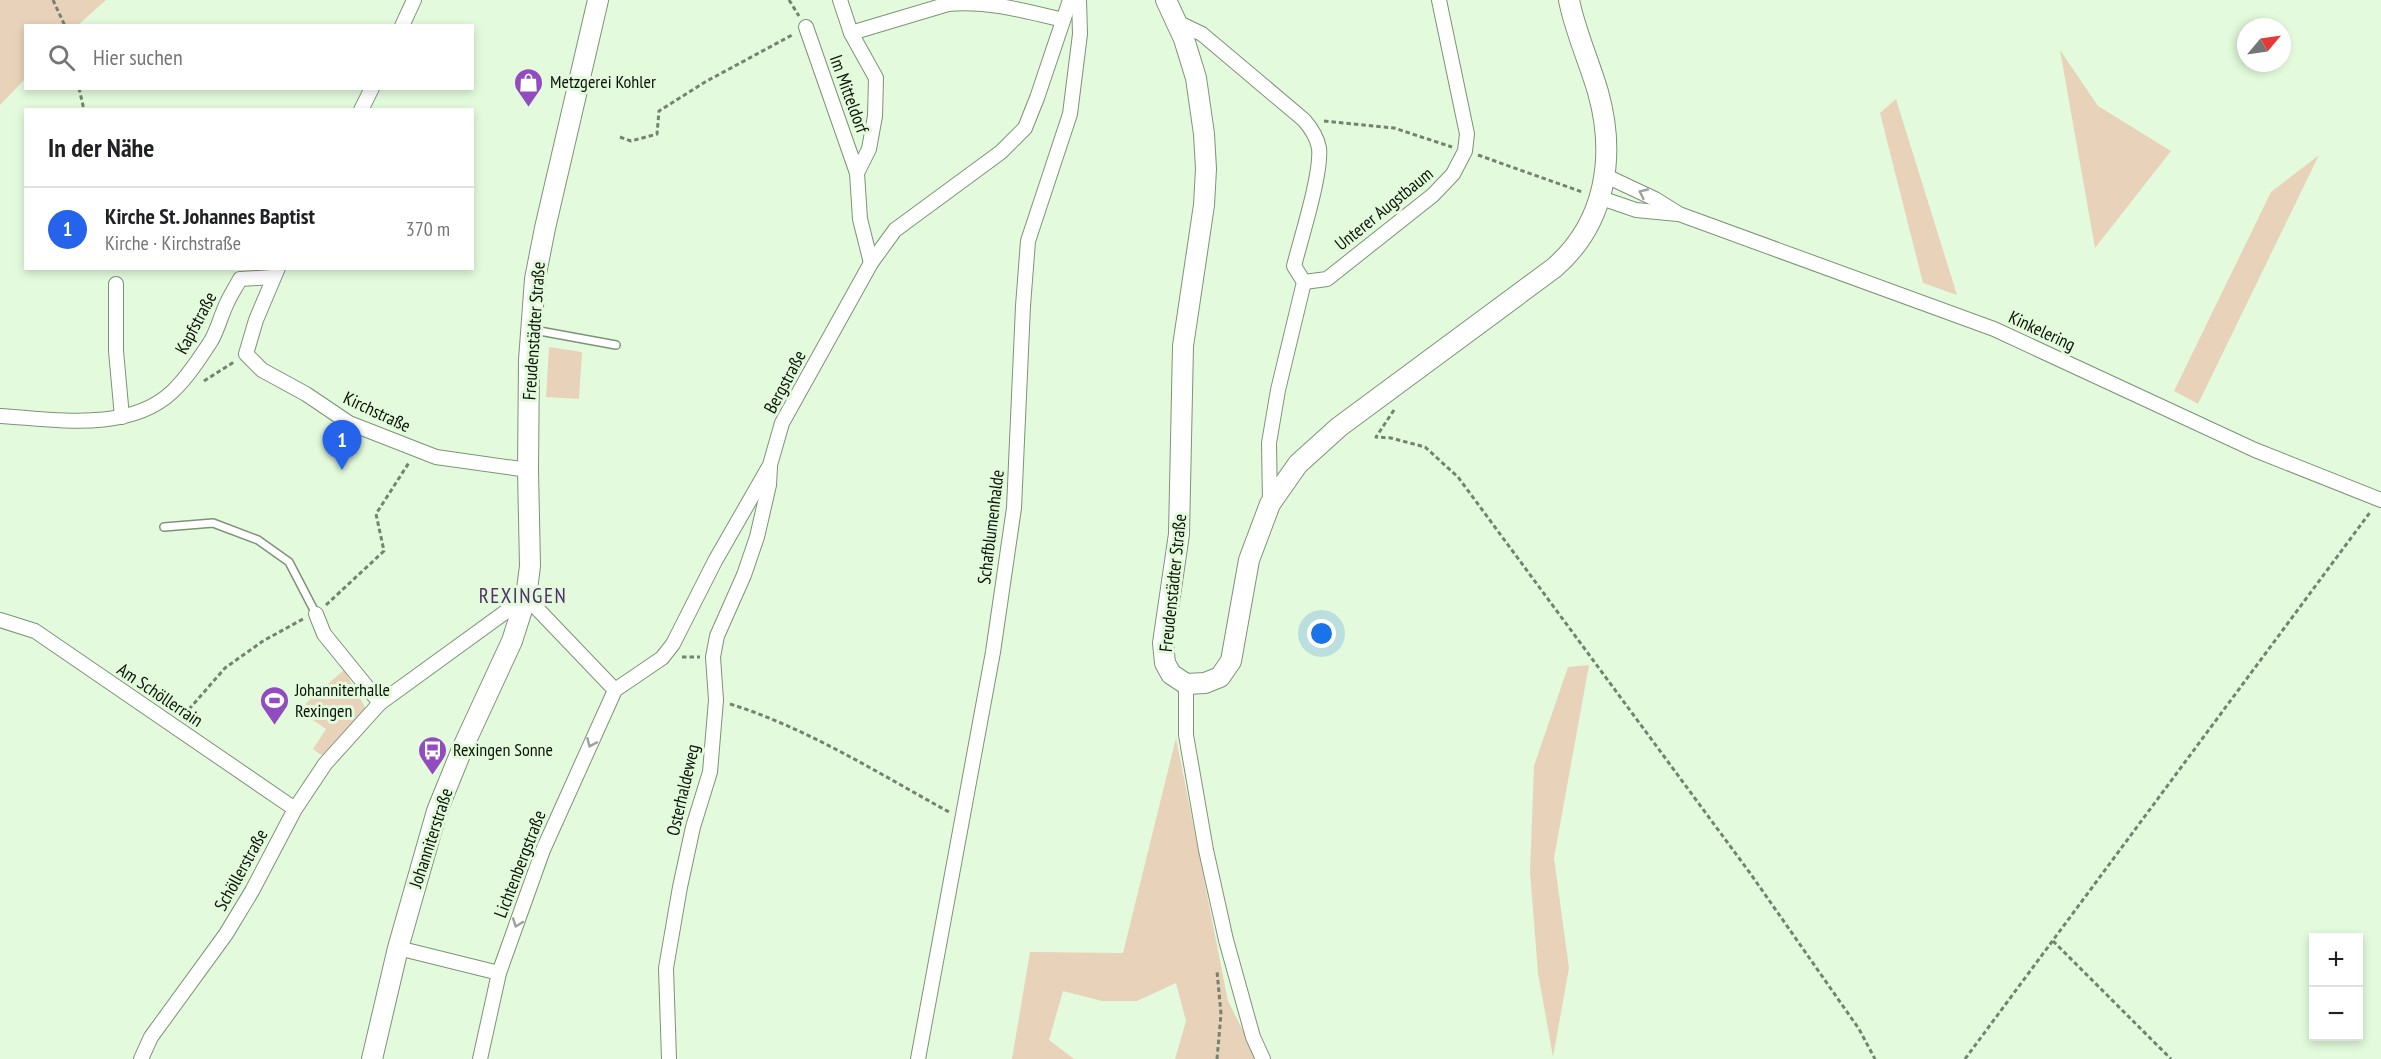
<!DOCTYPE html>
<html lang="de">
<head>
<meta charset="utf-8">
<style>
  body { margin:0; font-family:"PT Sans Narrow",sans-serif; background:#f6f6f6; color:#202124 }
  .controls { position:absolute; right:18px; bottom:18px; display:grid; overflow:hidden; border-radius:0px; box-shadow:0 3px 9px #0003 }
  .controls button { width:54px; height:54px; display:grid; place-items:center; padding:0; border:0; border-bottom:2px solid #e0e0e0; background:#fff; color:#202124; font:30px sans-serif }
  .compass { position:absolute; left:2237px; top:18px; width:54px; height:54px; border-radius:50%; background:#fff; box-shadow:0 3px 9px #0003; rotate:61deg }
  .you { position:absolute; left:1322px; top:634px; width:21px; height:21px; margin:-15px; border:4px solid #fff; border-radius:50%; background:#1a73e8; box-shadow:0 0 0 9px #1a73e833 }
  .badge { display:grid; place-items:center; width:39px; height:39px; border-radius:50%; background:#2563eb; color:#fff; font-size:20px; font-weight:700 }
  .pin { position:absolute; translate:-50% -50px; filter:drop-shadow(0 2px 3px #0008) }
  .pin::after { content:''; position:absolute; top:32px; width:21px; height:18px; background:inherit; clip-path:polygon(0 0,100% 0,50% 100%) }
  .list { margin:0; padding:0; list-style:none }
  h2 { display:flex; justify-content:space-between; align-items:center; height:78px; margin:0; padding:0 24px; font-size:26px }
  h2 small { font-size:20px; font-weight:400; color:#757577 }
  .list li { display:grid; grid-template-columns:39px 1fr auto; gap:18px; align-items:center; box-sizing:border-box; height:84px; padding:0 24px; border-top:2px solid #e0e0e0 }
  .list b { display:block; font-size:22px; white-space:nowrap }
  .list p { margin:0; font-size:20px; white-space:nowrap; color:#757577 }
  .list em { font-size:20px; font-style:normal; color:#757577 }
  .icon { flex:none; width:33px; height:33px; fill:none; stroke:currentColor; stroke-width:2; stroke-linecap:round; stroke-linejoin:round }
  .map { position:relative; flex:none; width:2381px; height:1059px; overflow:hidden }
  .search { position:absolute; background:#fff; box-shadow:0 3px 9px #0003; left:24px; top:24px; width:450px; height:66px; display:flex; align-items:center; gap:15px; box-sizing:border-box; padding:0 21px; border-radius:0px; color:#757577; font-size:22px }
  .panel { position:absolute; background:#fff; box-shadow:0 3px 9px #0003; left:24px; top:108px; width:450px; height:162px; border-radius:0px }
  .map>svg:first-child { display:block }
</style>
</head>
<body>
<div class="map">
<svg width="2381" height="1059" viewBox="0 0 2381 1059">
  <rect width="100%" height="100%" fill="#e3fbdc"/>
  <g fill="#e8d2ba">
    <path d="M0,0H106L78,25L26,26L25,79L0,105Z"/>
    <path d="M2060,50L2098,106L2171,151L2095,248Z"/>
    <path d="M1896,99L1957,295L1923,283L1880,113Z"/>
    <path d="M2319,155L2198,404L2174,391L2271,192Z"/>
    <path d="M549,347L582,352L579,399L546,397Z"/>
    <path d="M1589,665L1554,858L1569,968L1553,1057L1538,973L1530,872L1534,766L1568,667Z"/>
    <path d="M344,670L366,709L324,757L313,749L326,729L313,720L318,713L305,704Z"/>
    <path d="M1176,738L1228,1001L1257,1059H1175L1186,1021L1176,983L1137,1001H1102L1063,991L1049,1040L1074,1059H1012L1030,952L1123,953Z"/>
  </g>
  <g fill="none" stroke-linecap="round" stroke-linejoin="round">
    <defs>
      <g id="lane">
        <path d="M534,330L616,345"/>
        <path d="M164,527L213,523L258,540L289,562L316,614"/>
      </g>
      <g id="street">
        <path d="M840,0L851,33L876,78L875,116L869,149L857,173L860,219L871,263"/>
        <path d="M1177,22L1202,34L1304,120C1311,128 1317,137 1319,148C1322,173 1301,238 1294,266L1304,282L1278,390L1269,443L1270,504"/>
        <path d="M402,26L414,0"/>
        <path d="M806,27L857,173"/>
        <path d="M851,33L948,4C986,0 1026,11 1063,20"/>
        <path d="M361,110L372,88"/>
        <path d="M1606,176L1655,199L1679,214L1994,329L2255,450L2381,500"/>
        <path d="M1601,198L1636,210L1678,214"/>
        <path d="M278,268L256,320L246,354L262,370L306,394L349,423L436,457L528,470"/>
        <path d="M1304,282L1327,279L1433,195L1453,174L1465,151L1467,134L1439,0"/>
        <path d="M116,284V351L122,417"/>
        <path d="M0,416C54,419 128,433 172,392C187,378 200,358 211,341C218,329 221,315 227,303C231,294 236,287 240,279L273,277"/>
        <path d="M316,614L324,634L380,703"/>
        <path d="M0,620L35,631L295,809"/>
        <path d="M1186,684V735L1206,850L1226,940L1253,1037L1263,1059"/>
        <path d="M398,948L499,973"/>
        <path d="M141,1059L151,1037L226,934L252,891L295,809L325,764L380,703L526,597L615,690"/>
        <path d="M480,1059L499,973L543,850L615,690L662,658L673,644L715,561L770,465L782,423L871,263L895,230L1001,152L1025,128L1037,98L1070,0"/>
        <path d="M669,1059L666,968L680,887L693,827L710,772L716,700L713,657L717,636L744,575L757,537L769,485L770,467"/>
        <path d="M918,1059L993,652L1014,508L1023,306L1028,241L1070,114L1080,34L1079,0"/>
      </g>
      <g id="secondary">
        <path d="M1166,0L1184,39L1196,78L1204,134L1206,169L1204,205L1183,346L1179,534L1163,643L1165,663L1171,674L1186,684L1205,683L1220,677L1231,661L1249,560L1270,504L1298,464L1339,427L1554,268C1606,223 1616,156 1598,92C1589,61 1575,31 1569,0"/>
        <path d="M372,1059L398,948L437,811L463,747L512,641L526,597L530,566L528,470L529,360L535,279L545,228L598,0"/>
      </g>
    </defs>
    <use href="#lane" stroke="#7d9377" stroke-width="10"/>
    <use href="#street" stroke="#7d9377" stroke-width="16"/>
    <use href="#secondary" stroke="#7d9377" stroke-width="22"/>
    <g stroke="#73836f" stroke-width="3" stroke-dasharray="4.5 3" stroke-linecap="butt">
      <path d="M53,0L65,26"/>
      <path d="M789,0L799,16"/>
      <path d="M79,88L84,110"/>
      <path d="M1324,121L1394,128L1452,147"/>
      <path d="M620,137L631,141L657,134L659,111L705,82L794,34"/>
      <path d="M1478,155L1582,192"/>
      <path d="M204,381L234,362"/>
      <path d="M1394,410L1376,437L1391,438L1425,447L1458,477L1750,873L1859,1029L1875,1059"/>
      <path d="M326,605L384,551L376,514L410,461"/>
      <path d="M682,657H700"/>
      <path d="M730,704C807,728 878,773 949,812"/>
      <path d="M184,715L225,668L263,641L303,619"/>
      <path d="M2053,941L2171,1059"/>
      <path d="M1217,1059L1221,1014L1217,971"/>
      <path d="M1965,1059L2371,511"/>
    </g>
    <use href="#lane" stroke="#fff" stroke-width="7"/>
    <use href="#street" stroke="#fff" stroke-width="14"/>
    <use href="#secondary" stroke="#fff" stroke-width="20"/>
  </g>
  <defs><path id="oneway-chevron" d="M-2-3.5L2.5 0L-2 3.5" fill="none" stroke-width="1.6" stroke-linecap="round" stroke-linejoin="round" transform="scale(1.5)"/></defs>
  <g stroke="#9ea19d">
    <use href="#oneway-chevron" transform="translate(1643 193) rotate(-155)"/>
    <use href="#oneway-chevron" transform="translate(591 743) rotate(114)"/>
    <use href="#oneway-chevron" transform="translate(517 923) rotate(110)"/>
  </g>
  <defs>
    <symbol id="shop-pin" viewBox="-11 -11 22 30"><path d="M0 17L-7.5 6A9.5 9.5 0 1 1 7.5 6Z" fill="#924cc0" stroke="#e3fbdc"/><path d="M-5-2.5h2.3a2.7 3.5 0 0 1 5.4 0H5L5.5 6h-11ZM-1.5-2.5h3a1.5 2.3 0 0 0-3 0Z" fill="#fff"/></symbol>
    <symbol id="stadium-pin" viewBox="-11 -11 22 30"><path d="M0 17L-7.5 6A9.5 9.5 0 1 1 7.5 6Z" fill="#924cc0" stroke="#e3fbdc"/><path d="M0-5a6.5 5 0 1 0 0 10a6.5 5 0 1 0 0-10ZM-3.5-1.8h7v3.6h-7Z" fill="#fff"/></symbol>
    <symbol id="bus-pin" viewBox="-11 -11 22 30"><path d="M0 17L-7.5 6A9.5 9.5 0 1 1 7.5 6Z" fill="#924cc0" stroke="#e3fbdc"/><path d="M-5-6H5V4H4V6H2V4H-2V6H-4V4H-5ZM-3.5-4V0h7V-4ZM-3.5 1.2v1.5H-2V1.2ZM2 1.2v1.5H3.5V1.2Z" fill="#fff"/></symbol>
  </defs>
  <g fill-rule="evenodd">
    <use href="#shop-pin" x="512" y="66" width="33" height="45"/>
    <use href="#stadium-pin" x="258" y="684" width="33" height="45"/>
    <use href="#bus-pin" x="416" y="734" width="33" height="45"/>
  </g>
  <g text-anchor="middle" stroke-width="6" stroke-linejoin="round" paint-order="stroke">
    <g font-size="18" fill="#0c140a" stroke="#e3fbdc" text-anchor="start">
      <text x="550" y="88">Metzgerei Kohler</text>
      <text x="295" y="696">Johanniterhalle<tspan x="295" dy="21">Rexingen</tspan></text>
      <text x="453" y="756">Rexingen Sonne</text>
    </g>
    <g font-size="18" fill="#0c140a" stroke="#e3fbdc">
      <text transform="translate(849 94) rotate(70)" y="6">Im Mitteldorf</text>
      <text transform="translate(1384 209) rotate(-39)" y="6">Unterer Augstbaum</text>
      <text transform="translate(196 323) rotate(-62)" y="6">Kapfstraße</text>
      <text transform="translate(534 331) rotate(-86)" y="6">Freudenstädter Straße</text>
      <text transform="translate(2042 331) rotate(25)" y="6">Kinkelering</text>
      <text transform="translate(785 382) rotate(-62)" y="6">Bergstraße</text>
      <text transform="translate(377 412) rotate(25)" y="6">Kirchstraße</text>
      <text transform="translate(991 527) rotate(-83)" y="6">Schafblumenhalde</text>
      <text transform="translate(1173 583) rotate(-84)" y="6">Freudenstädter Straße</text>
      <text transform="translate(160 695) rotate(34)" y="6">Am Schöllerrain</text>
      <text transform="translate(683 790) rotate(-77)" y="6">Osterhaldeweg</text>
      <text transform="translate(431 838) rotate(-72)" y="6">Johanniterstraße</text>
      <text transform="translate(520 864) rotate(-69)" y="6">Lichtenbergstraße</text>
      <text transform="translate(241 870) rotate(-61)" y="6">Schöllerstraße</text>
    </g>
    <g font-size="21" letter-spacing="1.5" fill="#523069" stroke="#e3fbdc">
      <text x="523" y="603">REXINGEN</text>
    </g>
  </g>
</svg>
<div class="controls">
<button>+</button>
<button>−</button>
</div>
<svg class="compass" viewBox="-18 -18 36 36"><path d="M0-13l5 13h-10z" fill="#e53935"/><path d="M0 13l5-13h-10z" fill="#757577"/></svg>
<div class="you"></div>
<div class="pin badge" style="left:342px;top:470px">1</div>
<div class="search"><svg class="icon" aria-label="search" viewBox="0 0 24 24"><circle cx="10" cy="10" r="6"/><path d="M15 15l6 6"/></svg>Hier suchen</div>
<section class="panel">
<h2>In der Nähe<small></small></h2>
<ul class="list">
<li><span class="badge">1</span><div><b>Kirche St. Johannes Baptist</b><p>Kirche · Kirchstraße</p></div><em>370 m</em></li>
</ul>
</section>
</div>
</body>
</html>
